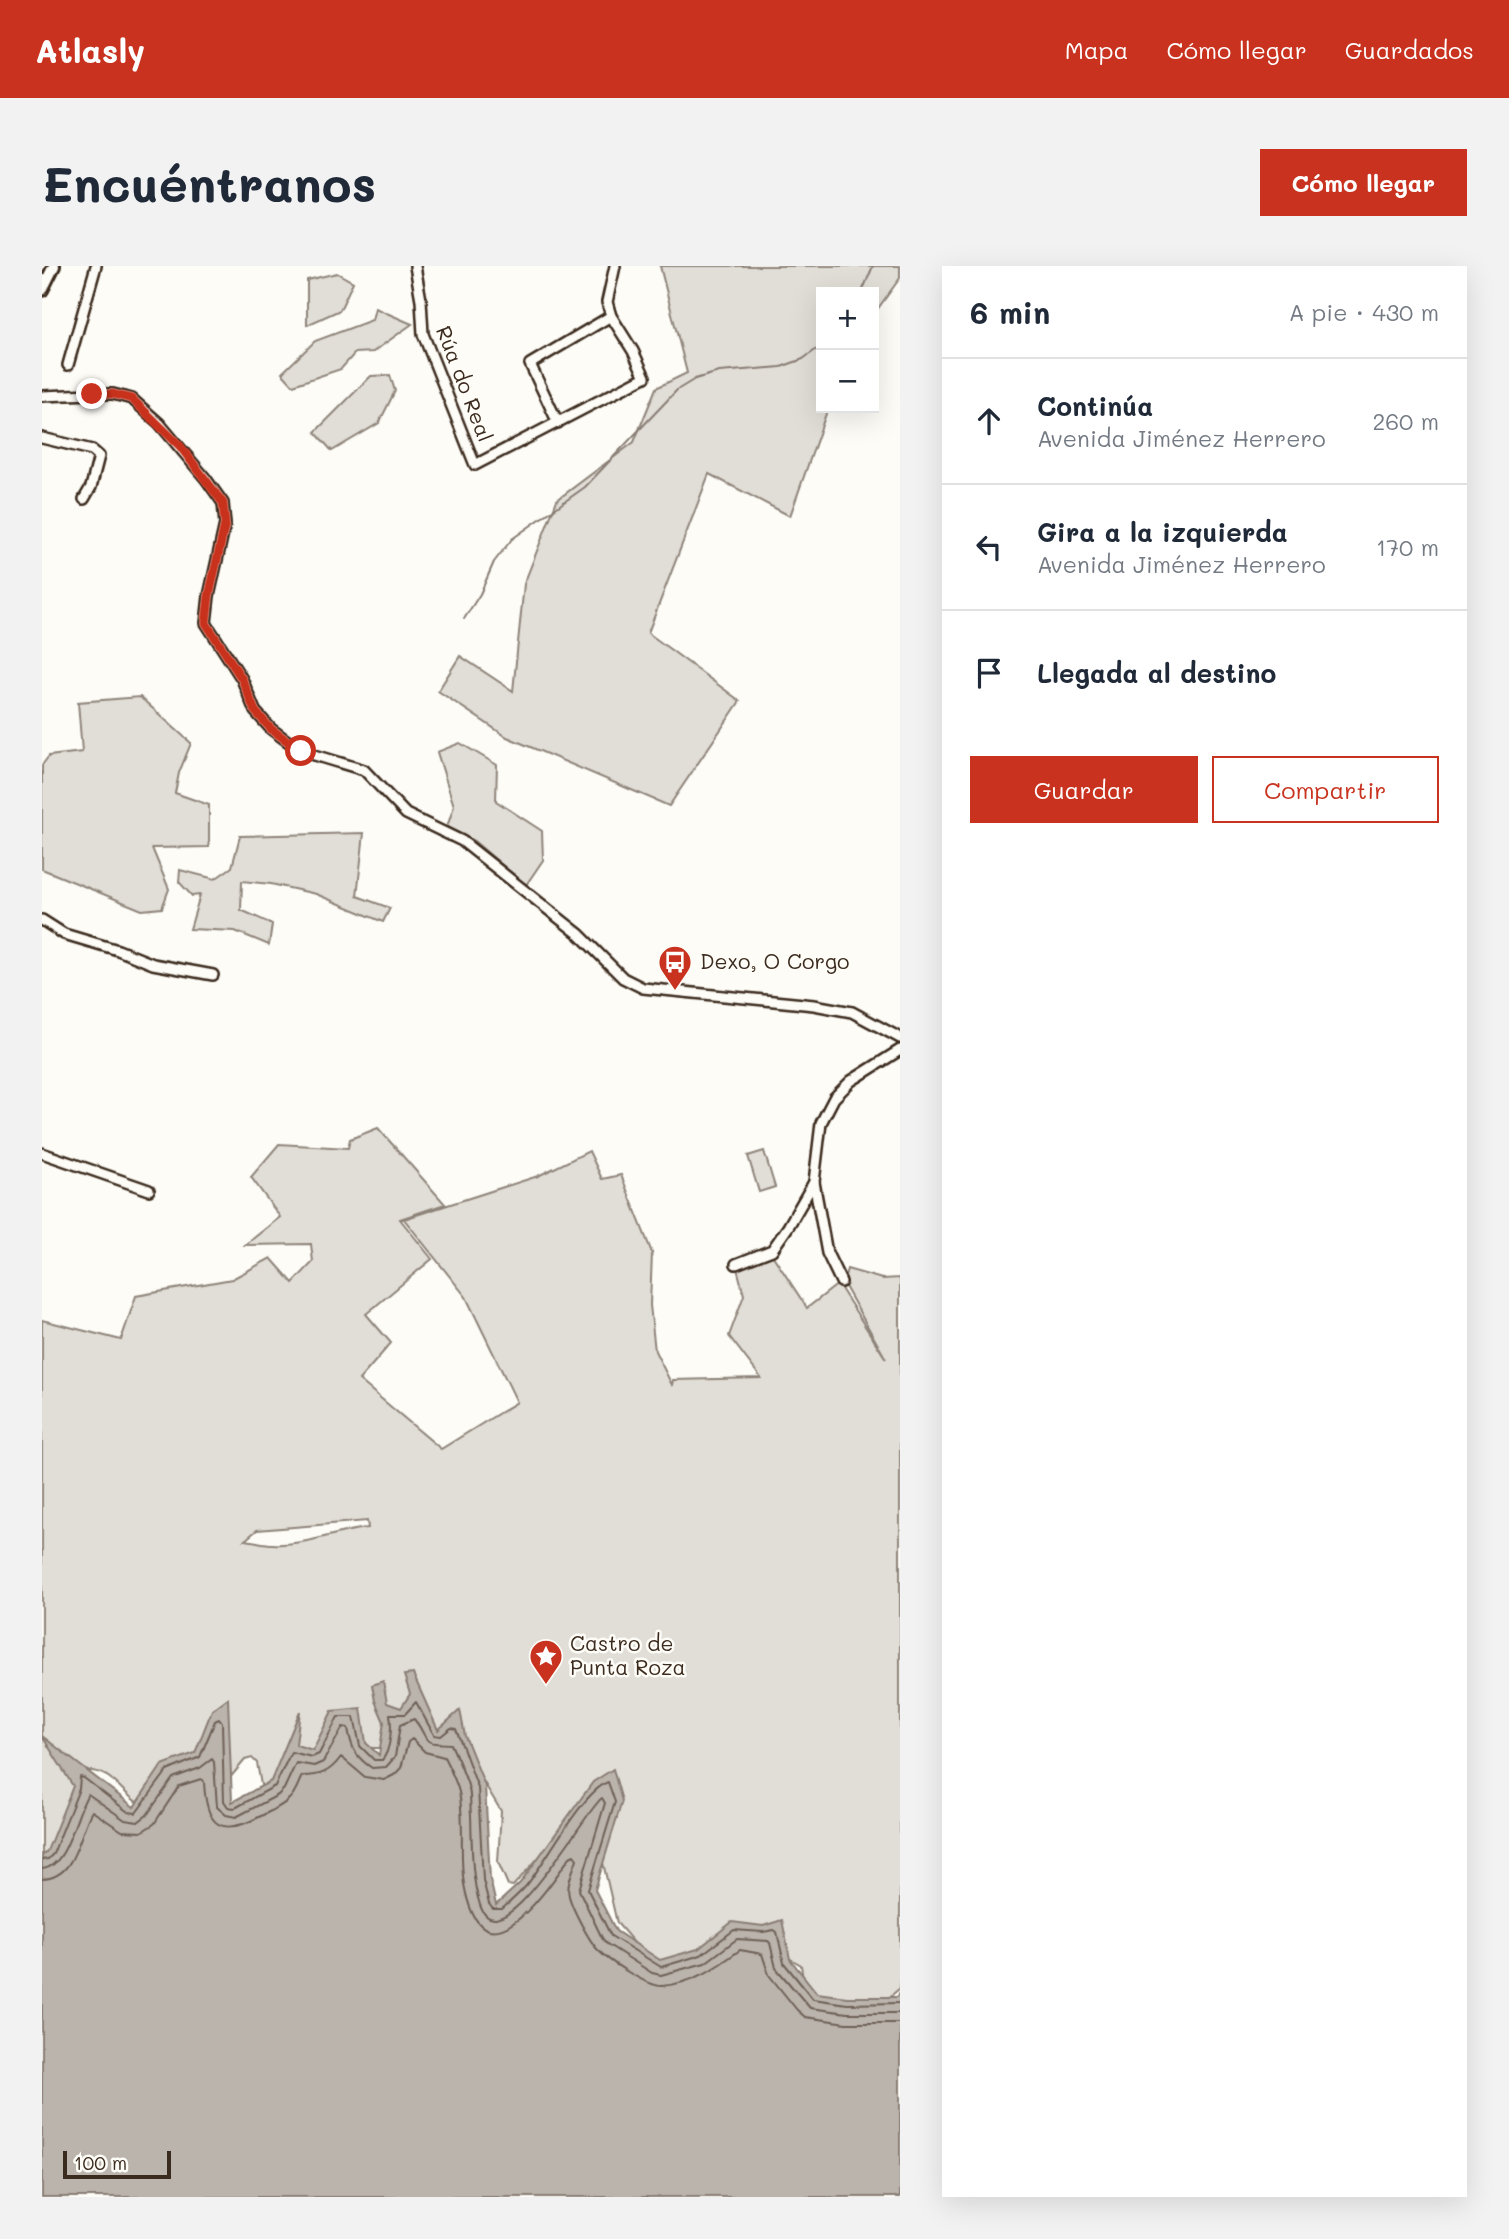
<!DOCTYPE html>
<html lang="es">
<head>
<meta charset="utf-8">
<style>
  body { margin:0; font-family:Mali,sans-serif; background:#f2f2f3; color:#1f2937 }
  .controls { position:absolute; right:21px; top:21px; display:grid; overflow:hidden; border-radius:0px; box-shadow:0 7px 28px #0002 }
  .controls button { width:63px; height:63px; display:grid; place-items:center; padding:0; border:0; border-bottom:2px solid #e0e1e3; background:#fff; color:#1f2937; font:35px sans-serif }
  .scale { position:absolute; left:21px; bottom:18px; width:108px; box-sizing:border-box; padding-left:7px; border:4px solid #3b2a1e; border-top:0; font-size:19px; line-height:24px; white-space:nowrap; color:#3b2a1e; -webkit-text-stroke:5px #fdfcf7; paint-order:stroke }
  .stop { position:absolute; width:21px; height:21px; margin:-16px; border:5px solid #c8321e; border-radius:50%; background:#fff }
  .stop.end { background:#c8321e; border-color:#fff; box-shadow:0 2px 7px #0008 }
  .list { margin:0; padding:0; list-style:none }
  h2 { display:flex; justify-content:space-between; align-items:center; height:91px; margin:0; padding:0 28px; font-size:30px }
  h2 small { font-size:23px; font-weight:400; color:#747a83 }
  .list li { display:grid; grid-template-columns:46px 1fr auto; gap:21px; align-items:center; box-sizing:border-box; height:126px; padding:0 28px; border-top:2px solid #e0e1e3 }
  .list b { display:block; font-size:26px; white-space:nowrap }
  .list p { margin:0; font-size:23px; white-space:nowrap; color:#747a83 }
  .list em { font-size:23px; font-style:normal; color:#747a83 }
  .actions { display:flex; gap:14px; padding:21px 28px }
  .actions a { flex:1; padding:16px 0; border:2px solid #c8321e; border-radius:0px; text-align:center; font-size:24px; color:#c8321e }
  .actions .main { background:#c8321e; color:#fff }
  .icon { flex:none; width:38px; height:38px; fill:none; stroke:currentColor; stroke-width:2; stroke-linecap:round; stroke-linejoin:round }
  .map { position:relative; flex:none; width:858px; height:1931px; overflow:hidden; border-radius:0px }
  header { display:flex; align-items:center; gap:42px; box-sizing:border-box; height:98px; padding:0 35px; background:#c8321e; color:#fff }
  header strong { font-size:33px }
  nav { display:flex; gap:38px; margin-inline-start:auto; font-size:24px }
  .intro { display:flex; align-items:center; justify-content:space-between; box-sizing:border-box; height:168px; padding:0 42px }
  h1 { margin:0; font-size:49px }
  .button { padding:18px 32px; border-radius:0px; background:#c8321e; color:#fff; font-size:24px; font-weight:700 }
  main { display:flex; gap:42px; padding:0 42px }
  aside { flex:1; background:#fff; border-radius:0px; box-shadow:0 7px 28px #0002 }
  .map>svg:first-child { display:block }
</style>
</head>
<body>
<header>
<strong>Atlasly</strong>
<nav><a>Mapa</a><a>Cómo llegar</a><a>Guardados</a></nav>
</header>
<div class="intro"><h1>Encuéntranos</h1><a class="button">Cómo llegar</a></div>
<main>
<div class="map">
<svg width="858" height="1931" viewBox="0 0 858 1931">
  <rect width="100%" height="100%" fill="#fdfcf7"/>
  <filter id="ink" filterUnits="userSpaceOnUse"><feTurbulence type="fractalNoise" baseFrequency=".0143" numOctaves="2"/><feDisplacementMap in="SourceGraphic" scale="14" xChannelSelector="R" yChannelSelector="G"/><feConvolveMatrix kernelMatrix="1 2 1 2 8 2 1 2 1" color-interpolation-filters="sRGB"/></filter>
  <g filter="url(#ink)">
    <g fill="#e1ded7" stroke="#8e847a" stroke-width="2" fill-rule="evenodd">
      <path d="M618,0H858V12L832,48V26H779V142H786L748,250L667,208L606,367L698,435L627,540L465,471L396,425L418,390L471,425L482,318L515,234L592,176L614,122L645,107Z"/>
      <path d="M295,7L311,16L298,44L265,59V14Z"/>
      <path d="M333,42L370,58L331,86L313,87L299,103L251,119L240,107L273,75L330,54Z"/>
      <path d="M348,109L353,125L337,157L290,185L273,166L329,110Z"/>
      <path d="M98,431L149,477L137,507L133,527L167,539V581L110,582L127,623L120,642L100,644L0,603V499L7,490L40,486L36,436Z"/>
      <path d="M418,477L455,499L454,535L500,565L501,594L484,619L432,575L405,561L412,540L395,486Z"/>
      <path d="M322,567L315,630L348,642L341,656L274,628L229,618L200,615L199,644L230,658L227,679L193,665L148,663L158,629L150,630L137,616L138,604L173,613L190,601L198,570Z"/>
      <path d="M336,862L403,938L358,953L390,993L324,1048L349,1077L317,1114L399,1183L475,1136L424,1031L362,953L496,910L547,885L560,913L579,909L610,987L608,1039L613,1085L630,1119L631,1114L719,1112L687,1070L702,1029L695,1002L729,987L765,1042L796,1018L844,1093L801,1017L805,1003L840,1013L858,1012V1722L838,1739L806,1748L762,1721L759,1699L743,1690L625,1700L600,1686L575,1657L559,1588L507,1580L471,1620L466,1619L456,1596L459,1545L432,1500L407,1466L390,1460L338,1482H327L271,1491L222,1535L215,1497L210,1492L203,1494L181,1520L101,1540C81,1530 70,1503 45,1505L0,1618V1054L79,1074L94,1030L190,1013L229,992L251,1017L271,996L269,978L203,979L238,951L209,911L237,878L306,882L308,873ZM325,1255L326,1262C294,1265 264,1280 231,1278C222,1278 213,1275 203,1274L215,1264Z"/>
      <path d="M722,885L733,921L717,926L706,890Z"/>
    </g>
    <path fill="#bbb4ad" stroke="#887d74" stroke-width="2" d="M371,1408L396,1464L418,1444L423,1470L443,1520L448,1613L454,1639L478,1617L551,1516L571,1503L580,1535L553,1624L574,1665L618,1694L656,1683L690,1656L721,1660L740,1654L748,1693L775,1727L805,1731H855L858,1727V1931H0V1590L5,1585L31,1520L0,1470L92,1541L120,1499L153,1487L170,1444L186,1432L190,1536L229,1515L258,1445L254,1479L271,1484L290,1445L319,1442L324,1477L337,1489L342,1456L333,1435L330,1419L341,1415L345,1437L359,1442L368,1428L362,1409Z"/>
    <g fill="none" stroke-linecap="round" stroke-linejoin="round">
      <g stroke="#6e6157" stroke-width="2">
        <path d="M0,1594L6,1593L11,1588L37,1523L38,1511L42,1512L86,1546L94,1547L125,1505L158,1491L173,1455L177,1453L180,1457L182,1535L186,1541L193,1542L233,1520L249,1486L270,1491L277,1488L296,1451H312L318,1480L332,1494H340C349,1484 350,1461 348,1448H363L374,1436L392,1469L399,1470L409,1462L414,1463L436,1522L441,1614L447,1638L451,1643H460C468,1636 477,1628 484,1620C504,1596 540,1526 566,1516L573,1536L546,1624L569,1670L619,1701L659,1689L692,1664L721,1666L732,1664L735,1666L742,1697L771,1733L805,1738L858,1737"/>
        <path d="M0,1603C26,1601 33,1548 46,1528L83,1554L96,1556L105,1549L131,1512L158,1502L170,1493L172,1496L175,1541L184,1549L194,1551L236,1529L242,1523L254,1497L272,1500L281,1496L301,1461L306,1462C309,1481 313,1491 330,1502L344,1501L353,1491L358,1459L372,1453C390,1475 375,1477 409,1478C415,1492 423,1508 427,1523C429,1531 428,1541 429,1549C430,1580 429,1611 438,1639C458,1700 545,1541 560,1532L563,1537L537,1624L560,1672L565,1678L610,1707L619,1709L663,1697L695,1673L726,1675L728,1677L734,1702L768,1742L805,1747H858"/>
        <path d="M0,1613C35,1612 36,1568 50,1545L80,1565L99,1566L112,1558L137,1520L159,1513L162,1516C164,1560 178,1572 219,1550C228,1545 240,1541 247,1533C254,1527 256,1517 260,1510C279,1510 288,1506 299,1491L323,1511L342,1514L352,1509L359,1502L366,1476L370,1473L383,1486L402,1491C407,1501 414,1514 417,1526C423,1555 417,1588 422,1618C440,1720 502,1628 528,1591L532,1589L535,1593C531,1605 524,1618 527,1630C530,1642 546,1673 555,1683C565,1694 606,1721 620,1720C653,1717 673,1702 698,1684L720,1688L727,1709L755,1744L763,1751L804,1757H858"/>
      </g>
      <g stroke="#887d74" stroke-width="2">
        <path d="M820,26L831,0"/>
        <path d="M422,353L438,328L452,296L470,273L543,221L635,124L653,113L677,106L739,101L761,93L779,80"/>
      </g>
      <defs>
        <g id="minor">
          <path d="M373,0L379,34L381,68L433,199L603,111L591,85L569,50L565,36L573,0"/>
          <path d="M26,99L54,0"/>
          <path d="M0,130L50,128H71L90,133L117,157L164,213L181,237L183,258L167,330L164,357L200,413L213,445L229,463L259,485L322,504L364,548L420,575L537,668L581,712L601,722L772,739L810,746L858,772"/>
          <path d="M516,157L488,98L569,50"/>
          <path d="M0,172L50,184L57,190L49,221L42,233"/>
          <path d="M0,654L22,668L76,684L111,698L171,709"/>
          <path d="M0,887L107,924"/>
          <path d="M772,916L785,987L799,1016"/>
          <path d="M694,998L730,984L746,961L772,916L779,857L792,832L809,815L858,784"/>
        </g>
        <path id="major" d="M0,24L12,0"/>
      </defs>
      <use href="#minor" stroke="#3b2a1e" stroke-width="14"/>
      <use href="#major" stroke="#3b2a1e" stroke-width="16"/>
      <use href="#minor" stroke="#fdfcf7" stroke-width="9"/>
      <use href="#major" stroke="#fdfcf7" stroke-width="10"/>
    </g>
  </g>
  <g fill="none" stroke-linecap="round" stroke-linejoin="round" filter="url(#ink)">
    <path stroke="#c8321e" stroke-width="9" d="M50,128H71L90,133L138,180L181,237L183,258L167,330L164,357L200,413L213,445L229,463L259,485"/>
  </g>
  <defs>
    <symbol id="bus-pin" viewBox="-11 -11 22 30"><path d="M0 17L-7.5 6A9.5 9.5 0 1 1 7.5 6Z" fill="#c8321e" stroke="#fdfcf7"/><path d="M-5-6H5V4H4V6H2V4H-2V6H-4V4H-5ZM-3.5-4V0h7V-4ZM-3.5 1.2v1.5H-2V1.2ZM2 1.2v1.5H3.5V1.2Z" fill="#fff"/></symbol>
    <symbol id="sight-pin" viewBox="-11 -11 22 30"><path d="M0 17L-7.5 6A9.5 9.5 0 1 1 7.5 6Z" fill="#c8321e" stroke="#fdfcf7"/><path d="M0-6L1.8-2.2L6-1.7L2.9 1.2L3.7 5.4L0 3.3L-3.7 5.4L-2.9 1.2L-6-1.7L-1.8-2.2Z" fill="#fff"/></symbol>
  </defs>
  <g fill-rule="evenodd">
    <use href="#bus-pin" x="614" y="677" width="38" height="52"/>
    <use href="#sight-pin" x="485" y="1371" width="38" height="52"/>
  </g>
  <g text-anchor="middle" stroke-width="5" stroke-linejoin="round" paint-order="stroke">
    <g font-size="21" fill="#3b2a1e" stroke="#fdfcf7">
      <text transform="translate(422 118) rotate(69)" y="7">Rúa do Real</text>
    </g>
    <g font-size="21" fill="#3b2a1e" stroke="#fdfcf7" text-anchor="start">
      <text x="658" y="703">Dexo, O Corgo</text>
      <text x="528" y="1385">Castro de<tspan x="528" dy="24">Punta Roza</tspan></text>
    </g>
  </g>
</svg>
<div class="controls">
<button>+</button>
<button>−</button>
</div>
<div class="scale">100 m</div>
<div class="stop" style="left:259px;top:485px"></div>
<div class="stop end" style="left:50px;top:128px"></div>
</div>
<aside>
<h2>6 min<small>A pie · 430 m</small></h2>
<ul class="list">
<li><svg class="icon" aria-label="ahead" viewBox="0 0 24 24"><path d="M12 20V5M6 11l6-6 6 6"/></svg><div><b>Continúa</b><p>Avenida Jiménez Herrero</p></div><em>260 m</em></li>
<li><svg class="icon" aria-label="left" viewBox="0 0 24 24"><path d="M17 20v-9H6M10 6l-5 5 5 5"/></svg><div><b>Gira a la izquierda</b><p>Avenida Jiménez Herrero</p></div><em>170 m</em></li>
<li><svg class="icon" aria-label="arrive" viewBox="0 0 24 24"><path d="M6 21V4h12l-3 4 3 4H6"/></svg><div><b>Llegada al destino</b></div></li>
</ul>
<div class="actions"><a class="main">Guardar</a><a>Compartir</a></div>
</aside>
</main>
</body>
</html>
